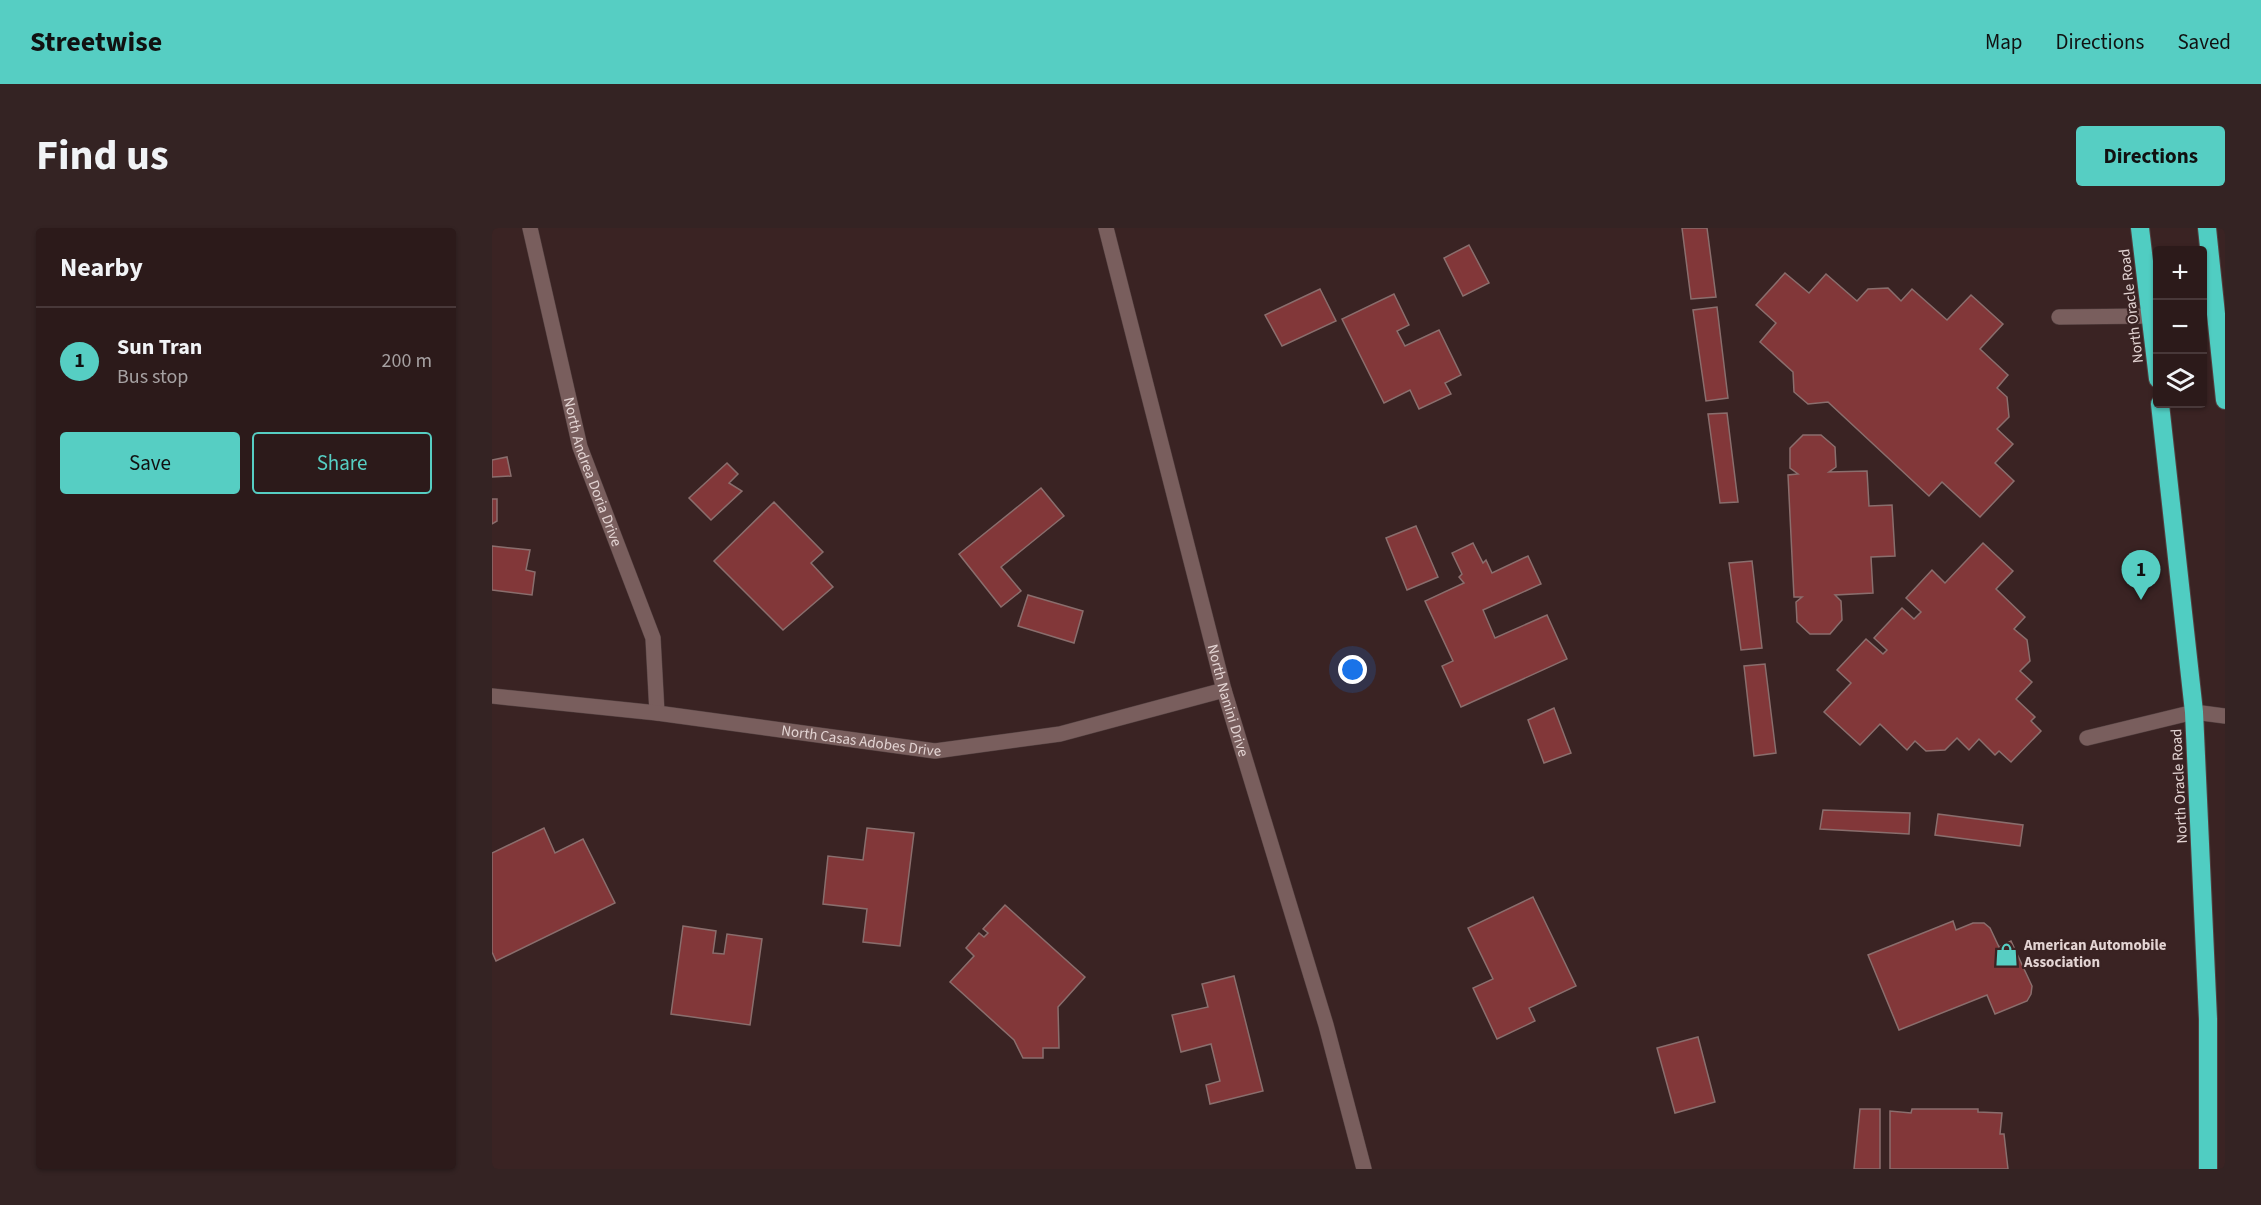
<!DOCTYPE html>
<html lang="en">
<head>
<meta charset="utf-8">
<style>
  body { margin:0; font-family:"Source Sans 3",sans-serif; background:#342323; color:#f1f3f6 }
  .controls { position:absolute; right:18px; top:18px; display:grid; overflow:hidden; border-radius:6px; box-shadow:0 2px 4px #0004 }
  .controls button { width:54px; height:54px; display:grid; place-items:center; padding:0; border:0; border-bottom:2px solid #483839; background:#2c1a1a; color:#f1f3f6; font:30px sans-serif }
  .you { position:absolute; left:861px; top:442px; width:21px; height:21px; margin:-15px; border:4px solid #fff; border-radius:50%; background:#1a73e8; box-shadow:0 0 0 9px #1a73e833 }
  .badge { display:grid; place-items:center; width:39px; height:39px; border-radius:50%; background:#56cec3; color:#111; font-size:20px; font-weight:700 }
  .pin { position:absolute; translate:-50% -50px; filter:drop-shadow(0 2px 3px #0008) }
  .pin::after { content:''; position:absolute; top:32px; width:21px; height:18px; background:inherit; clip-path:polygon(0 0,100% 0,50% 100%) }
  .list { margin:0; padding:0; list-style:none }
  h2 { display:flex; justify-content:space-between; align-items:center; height:78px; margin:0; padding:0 24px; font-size:26px }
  h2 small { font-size:20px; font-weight:400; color:#a6a1a2 }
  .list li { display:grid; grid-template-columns:39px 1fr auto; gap:18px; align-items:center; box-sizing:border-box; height:108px; padding:0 24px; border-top:2px solid #483839 }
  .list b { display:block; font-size:22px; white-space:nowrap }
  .list p { margin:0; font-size:20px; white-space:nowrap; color:#a6a1a2 }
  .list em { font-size:20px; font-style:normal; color:#a6a1a2 }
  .actions { display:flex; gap:12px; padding:18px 24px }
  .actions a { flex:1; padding:14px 0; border:2px solid #56cec3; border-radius:6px; text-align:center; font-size:21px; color:#56cec3 }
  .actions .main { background:#56cec3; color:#111 }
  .icon { flex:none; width:33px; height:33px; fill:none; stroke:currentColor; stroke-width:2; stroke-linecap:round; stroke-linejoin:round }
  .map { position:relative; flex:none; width:1733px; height:941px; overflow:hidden; border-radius:6px }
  header { display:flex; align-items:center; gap:36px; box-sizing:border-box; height:84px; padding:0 30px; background:#56cec3; color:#111 }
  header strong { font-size:28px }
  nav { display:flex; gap:33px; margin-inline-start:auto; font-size:21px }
  .intro { display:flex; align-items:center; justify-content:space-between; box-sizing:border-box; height:144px; padding:0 36px }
  h1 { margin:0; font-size:42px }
  .button { padding:15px 27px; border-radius:6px; background:#56cec3; color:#111; font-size:21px; font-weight:700 }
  main { display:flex; gap:36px; padding:0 36px }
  aside { flex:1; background:#2c1a1a; border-radius:6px; box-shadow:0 2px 4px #0004 }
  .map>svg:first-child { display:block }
</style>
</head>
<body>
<header>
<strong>Streetwise</strong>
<nav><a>Map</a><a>Directions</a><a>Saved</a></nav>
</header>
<div class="intro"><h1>Find us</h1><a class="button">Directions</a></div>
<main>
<aside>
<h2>Nearby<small></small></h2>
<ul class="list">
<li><span class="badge">1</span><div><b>Sun Tran</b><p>Bus stop</p></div><em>200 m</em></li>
</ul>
<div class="actions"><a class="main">Save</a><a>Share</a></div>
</aside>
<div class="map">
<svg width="1733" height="941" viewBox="0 0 1733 941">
  <rect width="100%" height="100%" fill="#3a2323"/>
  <g fill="#823739" stroke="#8a6e6d" stroke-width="1.5">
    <path d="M1190,0H1215L1224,69L1199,71Z"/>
    <path d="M977,17L997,55L971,68L952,30Z"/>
    <path d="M1293,45L1317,65L1334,46L1365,73L1376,61L1396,60L1409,73L1420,61L1455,92L1479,67L1511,96L1488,121L1516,147L1505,160L1515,169L1517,189L1505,201L1521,216L1503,235L1522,253L1488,289L1450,254L1437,268L1336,174L1316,176L1302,164L1301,144L1268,114L1284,95L1264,77Z"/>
    <path d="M828,61L844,93L790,118L773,87Z"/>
    <path d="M902,66L917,97L905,103L913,118L947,102L969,147L953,155L959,166L927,181L918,162L892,175L850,91Z"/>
    <path d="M1225,79L1236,170L1214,173L1201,82Z"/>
    <path d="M1235,185L1246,274L1228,275L1216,186Z"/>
    <path d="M1311,207H1329L1343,219L1344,239L1337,244L1375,243L1377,278L1400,277L1403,328L1379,329L1381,365L1343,367L1349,373L1350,392L1338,406H1318L1305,394L1304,374L1310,369H1302L1296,247L1306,246L1298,240V220Z"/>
    <path d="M15,229L19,248L0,249V232Z"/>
    <path d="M235,235L246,246L237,255L250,263L219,292L197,270Z"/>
    <path d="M549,260L572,288L509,339L529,363L509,379L467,326Z"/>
    <path d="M0,271H5V293L0,296Z"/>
    <path d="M282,274L331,324L319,335L341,359L291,402L222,333Z"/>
    <path d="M924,298L946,349L915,362L894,310Z"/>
    <path d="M981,315L991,335L994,332L1000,345L1036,328L1049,356L991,382L1003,410L1055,387L1075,431L969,479L950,438L961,433L933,373L972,355L967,349L970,346L960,325Z"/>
    <path d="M1491,315L1521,343L1504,361L1533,389L1522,401L1535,412L1538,433L1528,443L1540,454L1524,471L1543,489L1539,493L1549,503L1519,534L1507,523L1503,527L1487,511L1477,522L1465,510L1453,522L1434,523L1423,513L1415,522L1388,496L1368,517L1332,484L1359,455L1345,442L1374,411L1391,426L1395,422L1382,410L1410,380L1422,391L1429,384L1414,370L1440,342L1453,355Z"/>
    <path d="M0,318L38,322L34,342L43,344L40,367L0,362Z"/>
    <path d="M1260,333L1270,420L1249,422L1237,335Z"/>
    <path d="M536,367L591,383L582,415L526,398Z"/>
    <path d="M1273,436L1284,525L1262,528L1252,438Z"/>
    <path d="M1062,480L1079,525L1052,535L1036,492Z"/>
    <path d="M1331,582L1418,585L1417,606L1328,601Z"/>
    <path d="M1446,586L1531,597L1528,618L1443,607Z"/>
    <path d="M52,600L63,625L91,611L123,675L4,733L0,724V625Z"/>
    <path d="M375,600L422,605L408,718L371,714L375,681L331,676L336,628L371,632Z"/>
    <path d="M1041,669L1084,758L1037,780L1043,793L1005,811L981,760L1001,751L976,700Z"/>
    <path d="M513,677L593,749L566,779L567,820H551V830H531L522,812L458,754L482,728L474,720L487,705L492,709L496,705L491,701Z"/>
    <path d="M1461,693L1464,702L1481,695H1492L1498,700L1507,719L1519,713L1540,758L1539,766L1535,773L1503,786L1495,767L1407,802L1376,727Z"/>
    <path d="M191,698L224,703L221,725L232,726L235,706L270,711L258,797L179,786Z"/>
    <path d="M742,748L771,863L718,876L714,857L728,853L719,816L689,824L680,787L716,779L710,756Z"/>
    <path d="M1206,809L1223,874L1183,885L1165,820Z"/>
    <path d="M1368,881H1388V941H1362Z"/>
    <path d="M1420,881H1486V884L1510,885L1508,906H1512L1516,941H1398V883L1419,885Z"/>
  </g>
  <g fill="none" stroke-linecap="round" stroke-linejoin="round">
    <defs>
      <g id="minor">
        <path id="s1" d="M38,0L88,219L161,410L165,485"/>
        <path id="s2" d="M614,0L732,462L834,797L872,941"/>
        <path d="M1567,89L1658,88"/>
        <path id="s3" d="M0,468L165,485L443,523L568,506L732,462"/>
        <path d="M1595,510L1702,484L1733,488"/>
      </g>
      <g id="highway">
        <path d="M1648,0L1666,151"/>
        <path d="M1715,0L1733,172"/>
        <path d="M1668,176L1702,484L1716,791V941"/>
      </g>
    </defs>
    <use href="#minor" stroke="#534040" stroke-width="16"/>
    <use href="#highway" stroke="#534040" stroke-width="20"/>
    <use href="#minor" stroke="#795e5d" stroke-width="15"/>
    <use href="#highway" stroke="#50cdc2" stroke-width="18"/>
  </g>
  <defs>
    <symbol id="shop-bare" viewBox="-9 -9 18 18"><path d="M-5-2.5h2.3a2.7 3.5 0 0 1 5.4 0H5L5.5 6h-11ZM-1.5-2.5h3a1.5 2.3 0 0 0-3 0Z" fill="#56cec3" stroke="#3a2323" stroke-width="2.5" paint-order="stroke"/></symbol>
  </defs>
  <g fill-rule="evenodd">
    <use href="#shop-bare" x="1498" y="710" width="33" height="33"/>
  </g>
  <g text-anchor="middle" stroke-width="4.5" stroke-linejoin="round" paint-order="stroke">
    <g font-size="15" fill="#e3d4d3" stroke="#3a2323">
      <text transform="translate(1639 78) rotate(-97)" y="5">North Oracle Road</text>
      <text dy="5" stroke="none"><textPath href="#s1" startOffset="252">North Andrea Doria Drive</textPath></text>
      <text dy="5" stroke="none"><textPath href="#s2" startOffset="488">North Nanini Drive</textPath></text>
      <text dy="5" stroke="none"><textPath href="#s3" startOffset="372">North Casas Adobes Drive</textPath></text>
      <text transform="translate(1687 558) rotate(-93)" y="5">North Oracle Road</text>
    </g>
    <g font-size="15" font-weight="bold" fill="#e3d4d3" stroke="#3a2323" text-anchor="start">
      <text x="1532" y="722">American Automobile<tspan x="1532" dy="17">Association</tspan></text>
    </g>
  </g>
</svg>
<div class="controls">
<button>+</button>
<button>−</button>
<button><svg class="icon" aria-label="layers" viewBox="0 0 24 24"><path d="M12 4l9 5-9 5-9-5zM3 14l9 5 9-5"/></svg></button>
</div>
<div class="you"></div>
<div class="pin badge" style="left:1649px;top:372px">1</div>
</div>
</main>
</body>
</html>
